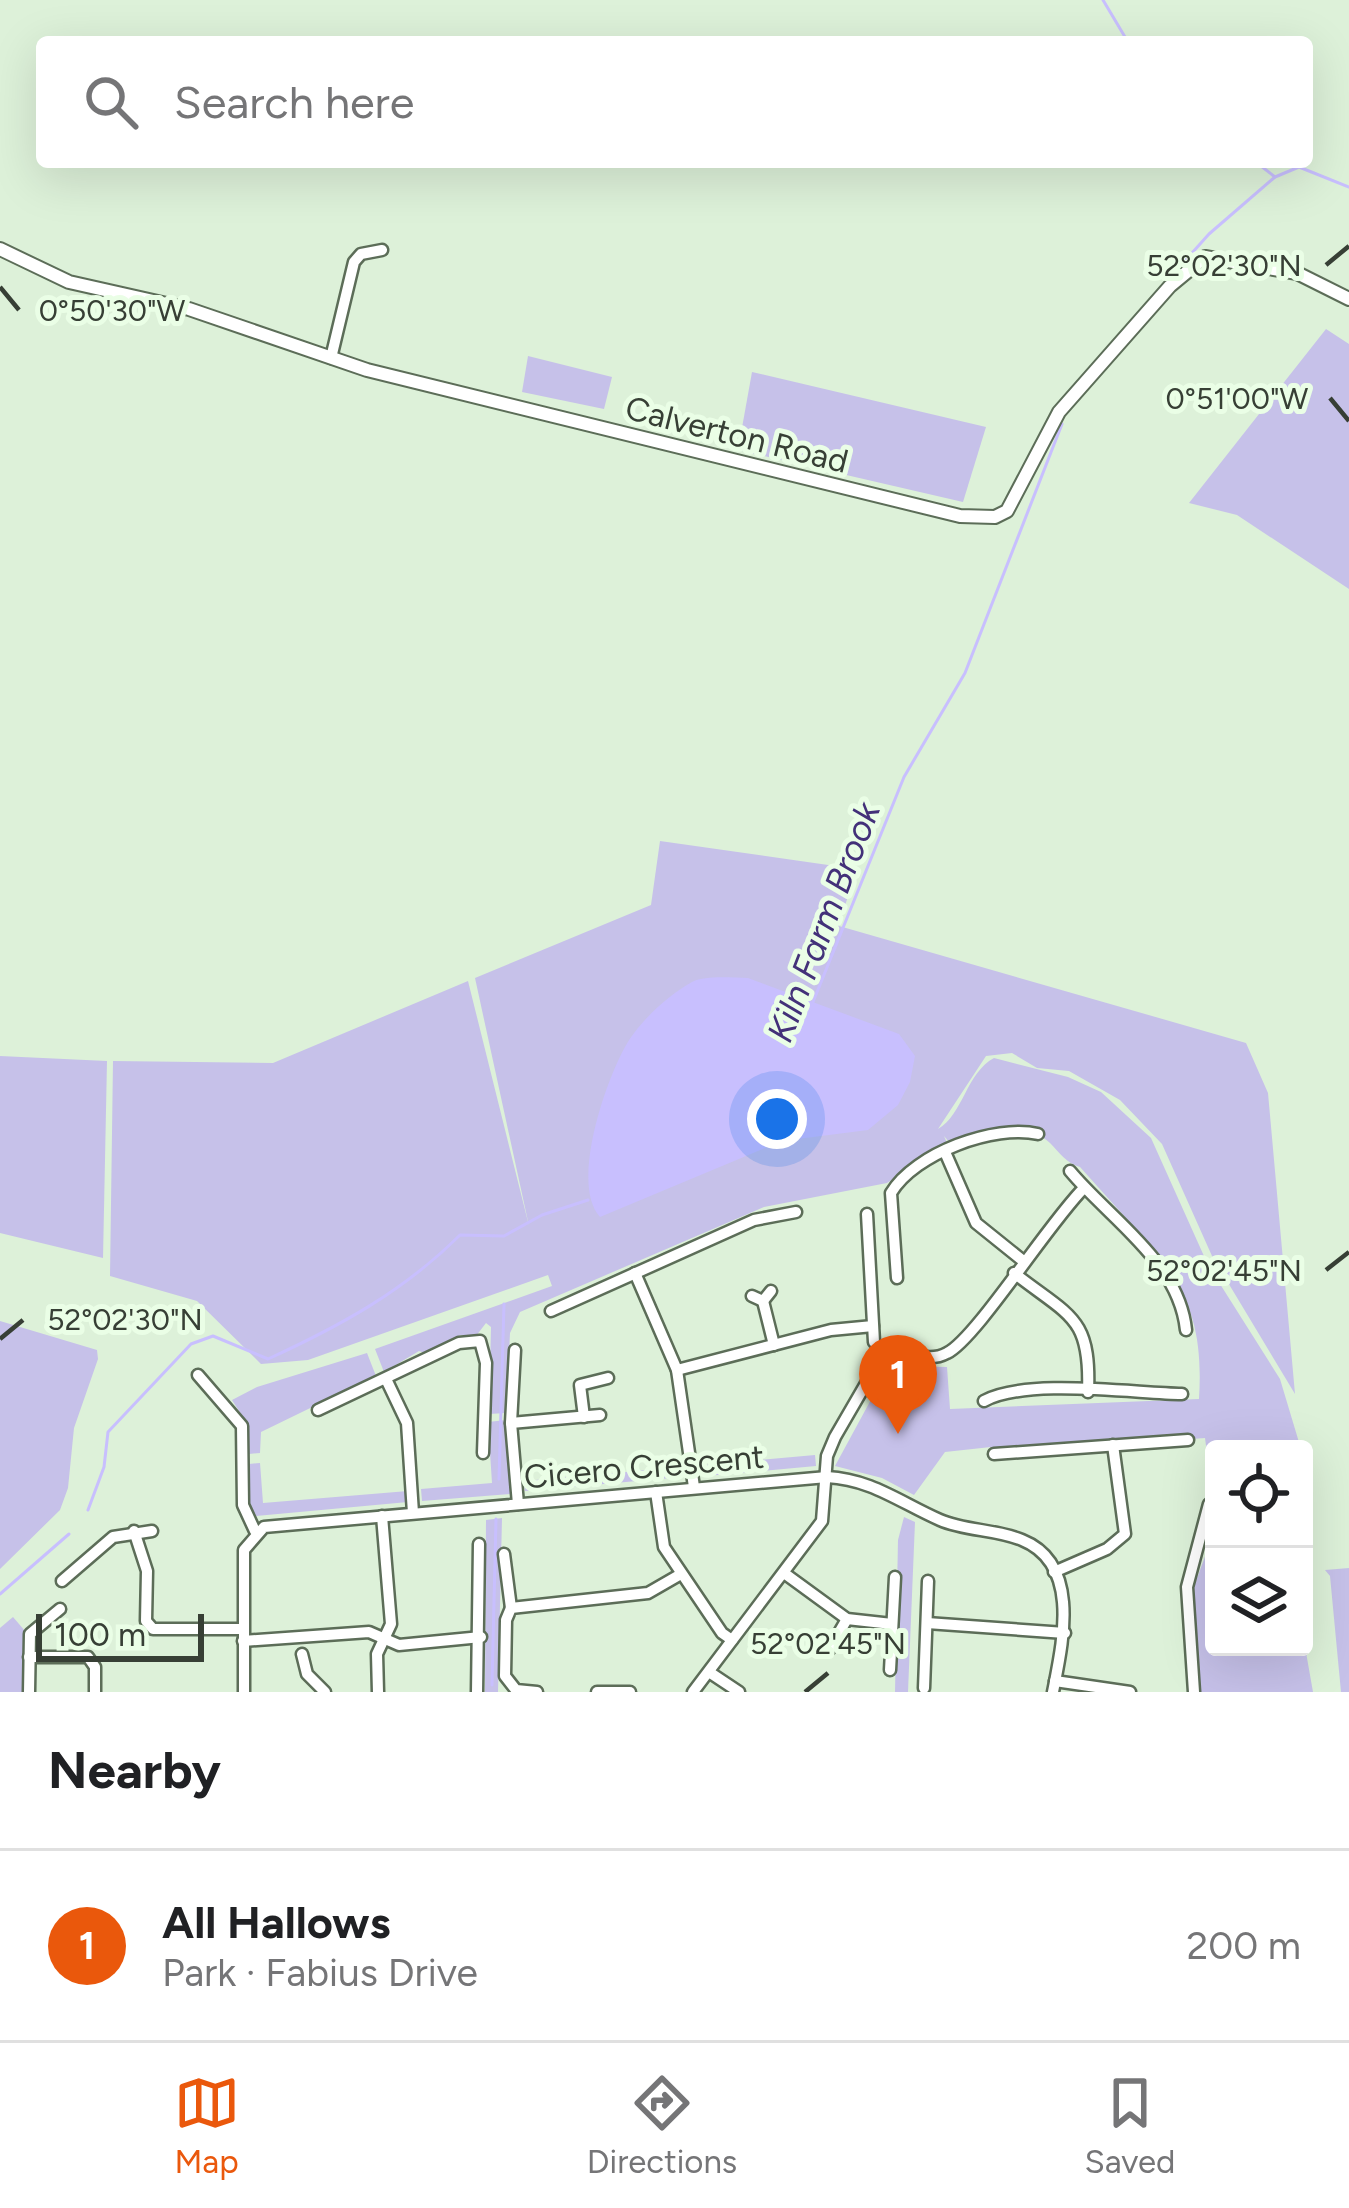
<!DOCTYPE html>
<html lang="en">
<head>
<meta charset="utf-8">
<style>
  body { margin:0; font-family:Figtree,sans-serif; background:#f2f2f2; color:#202124 }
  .controls { position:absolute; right:36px; bottom:36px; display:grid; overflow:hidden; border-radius:12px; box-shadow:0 12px 48px #0002 }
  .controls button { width:108px; height:108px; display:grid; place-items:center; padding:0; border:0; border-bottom:3px solid #e0e0e0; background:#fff; color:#202124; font:60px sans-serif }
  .scale { position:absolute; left:36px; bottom:30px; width:168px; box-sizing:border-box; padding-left:12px; border:6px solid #373f35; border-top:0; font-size:33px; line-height:42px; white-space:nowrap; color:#373f35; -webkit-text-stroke:9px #eafee6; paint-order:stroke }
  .you { position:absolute; left:777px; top:1119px; width:42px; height:42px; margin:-30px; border:9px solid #fff; border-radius:50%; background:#1a73e8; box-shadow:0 0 0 18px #1a73e833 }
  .badge { display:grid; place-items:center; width:78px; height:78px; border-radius:50%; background:#ea580c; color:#fff; font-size:39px; font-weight:700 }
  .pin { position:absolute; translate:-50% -99px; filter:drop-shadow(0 3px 6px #0008) }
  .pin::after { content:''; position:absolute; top:63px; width:42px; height:36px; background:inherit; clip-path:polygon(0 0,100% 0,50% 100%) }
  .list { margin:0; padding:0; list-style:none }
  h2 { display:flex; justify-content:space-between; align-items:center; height:156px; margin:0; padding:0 48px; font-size:51px }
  h2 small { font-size:39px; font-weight:400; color:#757577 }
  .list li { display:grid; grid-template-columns:78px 1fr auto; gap:36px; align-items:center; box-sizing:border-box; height:192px; padding:0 48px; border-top:3px solid #e0e0e0 }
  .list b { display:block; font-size:45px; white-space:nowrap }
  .list p { margin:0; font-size:39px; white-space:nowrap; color:#757577 }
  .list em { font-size:39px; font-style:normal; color:#757577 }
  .icon { flex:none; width:66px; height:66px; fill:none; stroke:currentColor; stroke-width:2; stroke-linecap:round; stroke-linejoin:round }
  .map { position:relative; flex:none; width:1349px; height:1692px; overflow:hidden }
  .search { position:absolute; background:#fff; box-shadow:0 12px 48px #0002; left:36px; right:36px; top:36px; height:132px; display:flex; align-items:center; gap:30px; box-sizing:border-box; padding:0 42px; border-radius:12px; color:#757577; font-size:45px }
  .sheet { height:348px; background:#fff }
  nav { display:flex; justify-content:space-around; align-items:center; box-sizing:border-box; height:168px; border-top:3px solid #e0e0e0; background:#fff; font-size:33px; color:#757577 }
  nav a { display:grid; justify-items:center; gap:6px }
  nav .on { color:#ea580c }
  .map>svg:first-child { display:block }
</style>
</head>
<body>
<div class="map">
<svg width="1349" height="1692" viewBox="0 0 1349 1692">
  <rect width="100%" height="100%" fill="#ddf1d9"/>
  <g fill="#c6c1e9">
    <path d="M1326,329L1349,344V589L1237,515L1189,503Z"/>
    <path d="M528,356L612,377L604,409L522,392Z"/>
    <path d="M752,372L986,427L963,502L738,450Z"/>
    <path d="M660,841L856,869L839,926L1246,1043L1268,1093L1295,1394L1212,1256L1162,1144L1120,1100L1069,1071L1037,1068L1012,1053L986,1056L938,1129C963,1115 966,1073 994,1058L1068,1077L1101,1092L1151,1138L1208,1265L1280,1379L1301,1449H1214V1506L1205,1438L994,1454L991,1447L945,1452L914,1495L882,1478L835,1466L886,1372L896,1366L947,1367L950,1409L1199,1399C1203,1335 1192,1287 1143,1246V1237L1080,1167C1066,1163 1060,1153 1050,1143C1025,1119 983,1141 955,1149L944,1136L947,1143L887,1183L764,1207L520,1312L510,1333L506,1413L489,1414L491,1327L486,1323L476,1336L460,1335L428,1354L419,1351L384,1372L375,1349L552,1286L548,1275L308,1360L261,1364L197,1301L110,1276L113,1061L273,1063L468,981L529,1226L475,978L651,905Z"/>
    <path d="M0,1056L107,1061L103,1258L0,1233Z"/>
    <path d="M0,1321L97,1350L98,1359L74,1428L68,1488L60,1510L0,1569Z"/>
    <path d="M367,1353L376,1376L261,1432L260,1453L249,1454L248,1425L232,1400L257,1387Z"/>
    <path d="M506,1420L511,1494L422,1501L421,1489L492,1483L488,1422Z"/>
    <path d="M815,1455L816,1466L706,1476L705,1465Z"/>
    <path d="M260,1463L263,1503L408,1491V1502L256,1516L250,1504L249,1464Z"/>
    <path d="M681,1467L682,1477L525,1491L524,1481Z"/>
    <path d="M904,1517L915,1522L908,1692H895L898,1540Z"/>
    <path d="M502,1518L498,1692H485L486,1520Z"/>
    <path d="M1214,1532V1647H1304V1641L1313,1692H1200L1192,1592Z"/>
    <path d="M1349,1568V1692H1341L1330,1576L1325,1570Z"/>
    <path d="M13,1617L25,1631V1692H0V1628Z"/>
  </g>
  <path fill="#c8bffe" d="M748,978L899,1034L915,1056L910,1082L898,1105L868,1130L782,1141L600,1217C570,1184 605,1083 625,1047C638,1023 668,995 692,982C707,975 731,978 748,978Z"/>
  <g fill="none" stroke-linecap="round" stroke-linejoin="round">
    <g stroke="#c8bffe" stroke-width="3">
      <path d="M1103,0L1128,42"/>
      <path d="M1256,162L1275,177L1299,167L1349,187"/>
      <path d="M1166,282L1209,234L1275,177"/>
      <path d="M813,1002L904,777L965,673L1062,424"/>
      <path d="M499,1479L504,1304"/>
      <path d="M88,1510L104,1467L108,1432L191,1344L213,1336L268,1359C340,1326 404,1291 460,1235L504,1236L542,1215L588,1200"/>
      <path d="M0,1594L69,1534"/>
      <path d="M492,1685L496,1519"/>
    </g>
    <defs>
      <g id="minor">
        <path d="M331,358L354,262L361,254L382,250"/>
        <path d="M945,1152L976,1223L1022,1260"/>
        <path d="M1070,1171C1111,1220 1179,1262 1186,1330"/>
        <path d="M867,1214L874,1342"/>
        <path d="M635,1273L677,1370L694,1487"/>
        <path d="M1014,1273C1070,1317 1091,1316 1088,1392"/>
        <path d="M897,1278L891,1193C915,1153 995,1124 1038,1134"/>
        <path d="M752,1296L763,1301L771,1291"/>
        <path d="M763,1301L774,1345"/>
        <path d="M551,1311L754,1220L796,1212"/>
        <path d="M515,1350L511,1423L518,1504"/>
        <path d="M677,1370L831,1330L873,1326"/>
        <path d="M198,1375L242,1426L243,1505L255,1531"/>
        <path d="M386,1379L407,1423L413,1513"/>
        <path d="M984,1401C1026,1378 1132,1393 1182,1394"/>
        <path d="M318,1410L459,1343L480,1341L486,1363L483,1453"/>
        <path d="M584,1417L580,1385L608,1378"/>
        <path d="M511,1423L600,1415"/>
        <path d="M994,1454L1188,1440"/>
        <path d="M656,1492L664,1547L722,1633L732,1640"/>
        <path d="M134,1531L147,1571L146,1621L153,1629H242"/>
        <path d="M504,1554L511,1608"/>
        <path d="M1054,1572L1107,1549L1125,1534L1113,1445"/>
        <path d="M784,1573L847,1619L892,1624"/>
        <path d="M62,1581L113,1537L152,1531"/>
        <path d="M927,1623L1065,1633"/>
        <path d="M243,1641L369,1632L399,1645L481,1637"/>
        <path d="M829,1650L847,1619"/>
        <path d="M302,1654L307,1674L325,1692"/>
        <path d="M29,1657H88L95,1667V1692"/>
        <path d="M890,1670L895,1577"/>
        <path d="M709,1672L739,1692"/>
        <path d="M1055,1681L1130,1692"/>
        <path d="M924,1688L928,1581"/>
        <path d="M29,1692L30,1634L60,1609"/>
        <path d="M244,1692V1550L264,1527L827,1477C871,1479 901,1503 940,1520C965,1531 996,1529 1022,1540C1082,1564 1062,1645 1053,1692"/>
        <path d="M378,1692L377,1654L391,1624L382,1516"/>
        <path d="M477,1692L479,1544"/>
        <path d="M537,1692L516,1690L505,1676L506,1620L511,1608L648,1593L681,1574"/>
        <path d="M597,1692H630"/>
        <path d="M693,1692L822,1521L827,1456L835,1437L875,1368L892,1353C911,1352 929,1363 947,1353C976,1339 1050,1221 1084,1188"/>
        <path d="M1194,1692L1187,1587L1209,1504"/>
      </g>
      <path id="tertiary" d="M0,249L69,282L189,309L367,370L960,516L995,517L1007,511L1059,412L1170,286L1205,257L1297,273L1349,299"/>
    </defs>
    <use href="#minor" stroke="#5c6d58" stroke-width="15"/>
    <use href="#tertiary" stroke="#5c6d58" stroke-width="16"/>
    <use href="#minor" stroke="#fff" stroke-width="10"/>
    <use href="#tertiary" stroke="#fff" stroke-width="12"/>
  </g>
  <path fill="none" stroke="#373f35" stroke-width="4.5" d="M1326,265L1349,246M0,287L19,310M1330,398L1349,421M1326,1270L1349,1252M0,1339L23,1320M805,1692L828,1673"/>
  <g text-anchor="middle" stroke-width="10" stroke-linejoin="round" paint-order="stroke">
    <g font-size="33" fill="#373f35" stroke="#eafee6">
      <text transform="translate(737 434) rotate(14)" y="12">Calverton Road</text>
      <text transform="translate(644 1466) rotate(-5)" y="12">Cicero Crescent</text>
    </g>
    <g font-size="36" font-style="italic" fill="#433179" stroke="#eafee6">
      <text transform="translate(823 922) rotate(-69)" y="13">Kiln Farm Brook</text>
    </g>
  </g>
  <g font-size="30" text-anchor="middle" fill="#373f35" stroke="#eafee6" stroke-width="10" stroke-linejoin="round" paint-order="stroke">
    <text x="1224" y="276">52°02'30"N</text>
    <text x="112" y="321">0°50'30"W</text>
    <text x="1237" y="409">0°51'00"W</text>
    <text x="1224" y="1281">52°02'45"N</text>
    <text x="125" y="1330">52°02'30"N</text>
    <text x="828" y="1654">52°02'45"N</text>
  </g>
</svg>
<div class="controls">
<button><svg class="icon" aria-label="locate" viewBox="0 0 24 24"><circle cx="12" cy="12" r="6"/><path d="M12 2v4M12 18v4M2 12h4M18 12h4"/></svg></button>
<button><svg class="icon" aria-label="layers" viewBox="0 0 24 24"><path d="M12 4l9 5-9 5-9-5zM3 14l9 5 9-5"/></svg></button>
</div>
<div class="scale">100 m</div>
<div class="you"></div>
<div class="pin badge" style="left:898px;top:1434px">1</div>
<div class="search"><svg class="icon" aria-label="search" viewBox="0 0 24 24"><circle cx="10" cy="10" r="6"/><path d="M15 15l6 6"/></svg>Search here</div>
</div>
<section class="sheet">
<h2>Nearby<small></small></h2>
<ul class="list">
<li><span class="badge">1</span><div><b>All Hallows</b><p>Park · Fabius Drive</p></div><em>200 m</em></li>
</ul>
</section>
<nav>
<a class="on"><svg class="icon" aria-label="map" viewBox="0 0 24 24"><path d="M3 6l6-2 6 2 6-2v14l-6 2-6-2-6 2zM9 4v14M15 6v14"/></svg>Map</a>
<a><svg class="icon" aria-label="directions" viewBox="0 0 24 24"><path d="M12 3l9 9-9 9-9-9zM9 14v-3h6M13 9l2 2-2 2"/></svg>Directions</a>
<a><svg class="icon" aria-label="saved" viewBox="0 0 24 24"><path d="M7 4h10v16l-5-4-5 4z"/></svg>Saved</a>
</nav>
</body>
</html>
